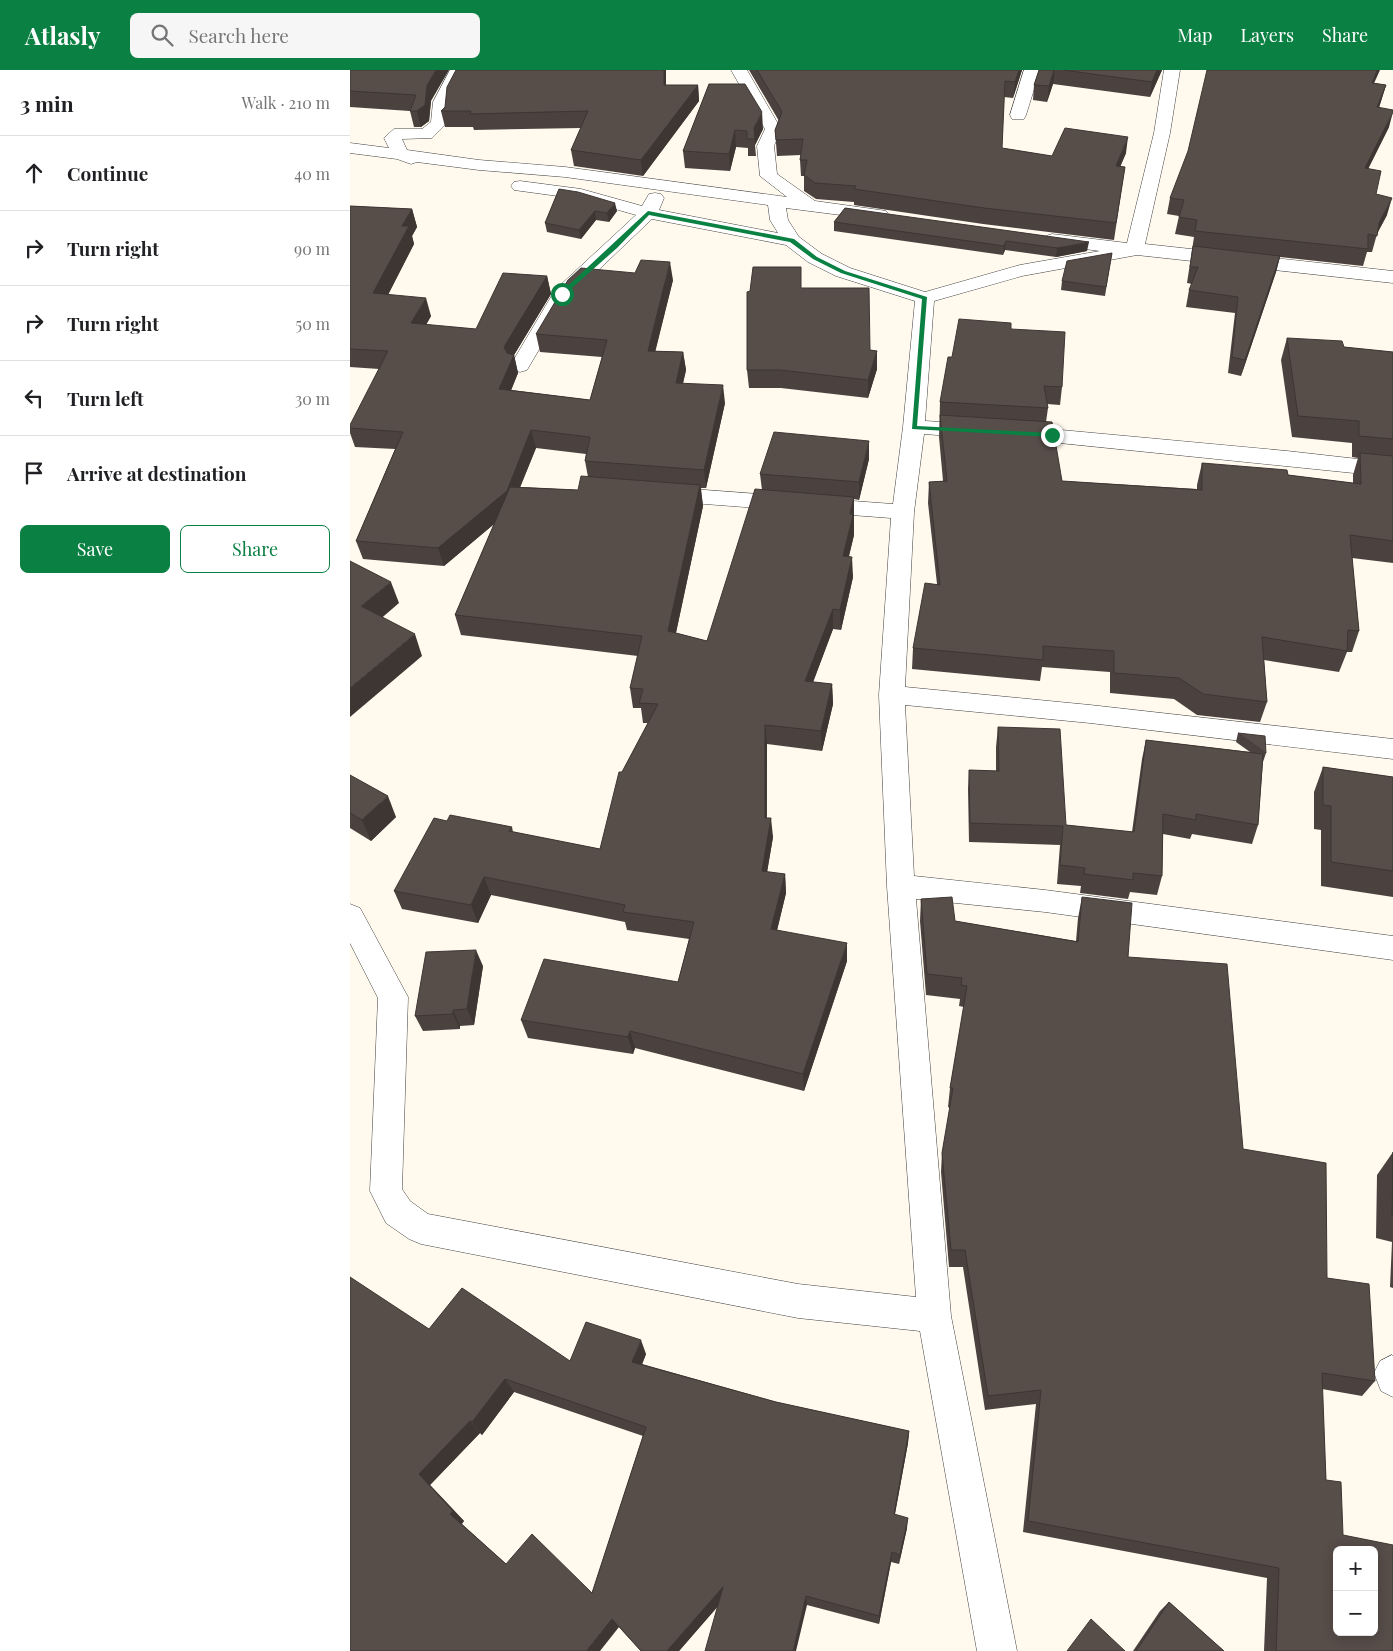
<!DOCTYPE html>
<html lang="en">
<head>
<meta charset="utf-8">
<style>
  body { margin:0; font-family:"Playfair Display",serif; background:#f6f6f6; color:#202124 }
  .controls { position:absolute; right:15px; bottom:15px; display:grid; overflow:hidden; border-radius:8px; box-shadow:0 2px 12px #0003 }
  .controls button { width:45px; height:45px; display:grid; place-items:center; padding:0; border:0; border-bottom:1px solid #e0e0e0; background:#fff; color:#202124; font:25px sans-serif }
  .stop { position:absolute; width:15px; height:15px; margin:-11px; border:4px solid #0b8043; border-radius:50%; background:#fff }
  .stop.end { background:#0b8043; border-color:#fff; box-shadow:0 1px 5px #0008 }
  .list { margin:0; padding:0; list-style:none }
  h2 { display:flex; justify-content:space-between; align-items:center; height:65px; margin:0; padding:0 20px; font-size:21px }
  h2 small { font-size:16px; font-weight:400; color:#757577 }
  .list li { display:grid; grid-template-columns:32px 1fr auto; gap:15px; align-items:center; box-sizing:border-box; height:75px; padding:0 20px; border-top:1px solid #e0e0e0 }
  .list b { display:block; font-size:19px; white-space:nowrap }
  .list em { font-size:16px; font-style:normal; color:#757577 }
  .actions { display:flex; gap:10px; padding:15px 20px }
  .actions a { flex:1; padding:11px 0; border:1px solid #0b8043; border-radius:8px; text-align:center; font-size:18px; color:#0b8043 }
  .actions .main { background:#0b8043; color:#fff }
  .icon { flex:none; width:28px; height:28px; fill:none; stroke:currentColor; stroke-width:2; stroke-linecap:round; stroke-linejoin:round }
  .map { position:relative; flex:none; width:1043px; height:1581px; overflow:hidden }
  header { display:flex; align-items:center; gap:30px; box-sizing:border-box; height:70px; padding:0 25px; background:#0b8043; color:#fff }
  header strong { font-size:24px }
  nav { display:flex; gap:28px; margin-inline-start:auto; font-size:18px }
  .search { width:350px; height:45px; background:#f6f6f6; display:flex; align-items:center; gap:12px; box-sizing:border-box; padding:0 18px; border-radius:8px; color:#757577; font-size:19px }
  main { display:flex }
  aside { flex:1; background:#fff }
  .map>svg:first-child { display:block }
</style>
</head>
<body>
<header>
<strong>Atlasly</strong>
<div class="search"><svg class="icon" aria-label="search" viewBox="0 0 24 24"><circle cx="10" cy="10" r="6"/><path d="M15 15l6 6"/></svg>Search here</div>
<nav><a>Map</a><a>Layers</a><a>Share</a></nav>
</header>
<main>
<aside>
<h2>3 min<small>Walk · 210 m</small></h2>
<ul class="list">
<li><svg class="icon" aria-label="ahead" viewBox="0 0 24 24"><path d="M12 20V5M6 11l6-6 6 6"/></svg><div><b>Continue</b></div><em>40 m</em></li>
<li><svg class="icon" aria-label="right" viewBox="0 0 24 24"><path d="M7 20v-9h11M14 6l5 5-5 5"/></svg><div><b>Turn right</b></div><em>90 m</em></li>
<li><svg class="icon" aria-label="right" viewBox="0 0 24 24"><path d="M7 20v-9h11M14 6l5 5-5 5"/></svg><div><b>Turn right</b></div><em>50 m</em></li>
<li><svg class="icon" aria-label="left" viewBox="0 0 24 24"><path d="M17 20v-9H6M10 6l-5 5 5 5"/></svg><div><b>Turn left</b></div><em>30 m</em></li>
<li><svg class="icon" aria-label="arrive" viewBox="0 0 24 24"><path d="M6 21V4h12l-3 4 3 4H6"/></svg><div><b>Arrive at destination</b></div></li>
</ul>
<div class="actions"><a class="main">Save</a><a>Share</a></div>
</aside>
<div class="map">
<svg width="1043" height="1581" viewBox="0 0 1043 1581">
  <rect width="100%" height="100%" fill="#fff9ee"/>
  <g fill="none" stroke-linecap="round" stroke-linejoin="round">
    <defs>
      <g id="minor">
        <path d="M100,0H116L99,32L97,53L82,68L52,69L57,80L129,90L215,97L437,127L410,106L407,76L415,59L381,0H397L431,59L424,76L427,104L465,131L530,140L536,141L539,145L536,149L530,150L436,138L438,150L449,167L472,184L500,198L575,222L670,195L750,181L696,174L693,170L696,166L702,164L777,173L804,63L814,0H830L820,63L795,174L1043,201V213L787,185L672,206L584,231L575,351L627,354L634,356L638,361L634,366L627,368L574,364L564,442L555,617L740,635L1043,669V689L740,653L555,635L564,806L695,820L1043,866V890L695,842L566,829L601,1246L667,1581H627L570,1261L448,1248L71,1174L59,1169L36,1153L20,1121L28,928L0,873V834L10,838L58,927L52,1119L60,1131L78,1144L448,1214L566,1227L537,816L529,625L541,448L315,431L307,429L304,424L307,419L315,417L543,434L553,357L565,231L486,206L458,192L436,175L302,149L220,227L177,300L170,302L163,300L160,296L205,220L286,145L230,129L164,120L161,116L164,112L170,111L231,119L292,136L299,124L305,123L311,124L314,128L309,140L428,163L420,150L418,135L215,107L129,100L67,92L61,94L47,89L0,83V73L39,78L34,68L44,59H72L81,52L83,32Z"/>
        <path d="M674,0H690L676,45L674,49H662L660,45Z"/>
        <path d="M668,356L937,381L1043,393V407L660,368L657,363L660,358Z"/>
        <path d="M1042,1285L1043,1286V1327L1031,1321L1024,1303L1030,1291Z"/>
      </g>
    </defs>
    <use href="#minor" stroke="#404040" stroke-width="1"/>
    <use href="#minor" fill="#fff" fill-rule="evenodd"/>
  </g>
  <g fill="#4b423f" fill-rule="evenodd">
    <path d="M0,0L81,31L79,51L71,57H64L60,41L0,37Z"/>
    <path d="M106,0H316V15H348L349,31L293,106L224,96L221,80L231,58L124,60L123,57H95L91,41L95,37Z"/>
    <path d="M399,0H672L663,28L654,27L652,78L702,86L776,83L770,96L775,97L764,170L633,154L504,135V132L466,129L454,121V106H451L450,90L451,85L427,86L425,60L429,51Z"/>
    <path d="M689,0H812L800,27L703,14L697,32L683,30L684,15Z"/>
    <path d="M1024,13L1036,15L1029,38L1039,57L1018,99L1026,124L1037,145L1027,164L1022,182H1017L1013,196L930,187L926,202L891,306L878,303L885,243L836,237L839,220L842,214L837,213L844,167L825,164L829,146L817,144L820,128Z"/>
    <path d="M359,14L413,59L405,75L406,86H398V78L386,77L380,101L335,98L333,81Z"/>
    <path d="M209,119L267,141L259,152L246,150L231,169L197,162L195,153Z"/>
    <path d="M0,136L62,139L67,157L62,166L64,174L38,225L81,246L76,255L126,259L197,206L201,224L164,285L168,303L161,320L240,330L252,287L190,282L186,264L323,210L305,281L333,282L336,300L333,313L375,333L356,418H351L353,436L326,563L357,571L412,420L410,404L519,389L509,430L504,429V465L499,486L503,507L491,560L483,559L463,612L482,614L483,634L472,681L417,674V748L423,767L417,802L435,804L436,823L427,860L497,891L454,1021L285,978L283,984L178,968L171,950L328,912L339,869L277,860L275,852L141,825L128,853L52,839L44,821L97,751L162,757L163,762L250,779L272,702L298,653H293L291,638H283L280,618L288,586L111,565L105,545L144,454L94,496L13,489L6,471L45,379L5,377L0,363V358L29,299L0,297ZM186,378L236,384L235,391L238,407L228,420L170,417Z"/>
    <path d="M495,138L737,181L706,187L655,180L653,185L484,161V152Z"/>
    <path d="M762,183L755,226L711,220L712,211Z"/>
    <path d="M452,218L520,280L527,281V299L518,328L431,318H399L397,300Z"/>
    <path d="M661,259L712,317L710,335L697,334L698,338L696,352L712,411L847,419V415L852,393L938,405L1003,413V405L1008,388L1002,387V373L942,367L931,290L937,268L994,277L1043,282V493L1002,488L1009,561L1002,582H997L989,602L914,590L917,632L910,652L847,645L824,629L760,623V602L692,597L690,611L562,599L563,578L587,514L578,433L579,412L593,411L589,367L590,332L602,287Z"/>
    <path d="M648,657L716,755L782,762L792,689L796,670L900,682L886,672L888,663L916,683L913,692V691L908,755L902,774L842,764L840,769L813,764L812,806L807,825L780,822L778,829L730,823L731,816L707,814L710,775L619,772L618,719L619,700L646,701V677Z"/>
    <path d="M973,697L1043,707V827L971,816V760L964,759V722Z"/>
    <path d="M0,705L46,747L21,771L0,758Z"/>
    <path d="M732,827L778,887L893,1079L977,1208L1025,1311L1012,1326L972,1319L976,1410L993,1465L1043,1581H914L917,1508L673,1462L686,1334L635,1340L613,1197H599L591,1102L592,1083L600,1038L598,1037L600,1018L614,937L609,936L610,929L576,925L570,851L571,829L605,851L726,871L728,848Z"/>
    <path d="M133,896L124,955L110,956V959L73,961L65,946Z"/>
    <path d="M1043,1082V1218L1040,1217L1042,1172L1026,1168L1027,1105Z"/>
    <path d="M79,1259L220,1291L296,1284L292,1294L426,1332L559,1361L558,1373L545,1444L557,1458L549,1494L541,1492L529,1554L457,1535L367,1537L329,1581H291L269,1557L0,1581ZM164,1322L293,1366L242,1523L156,1494L112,1454L114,1451L80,1415L130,1363L132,1365Z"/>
    <path d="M819,1532L874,1581H783L810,1541Z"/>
  </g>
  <g fill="#3d3633">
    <path d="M86,0H99L81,31L79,51L71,57L67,41L77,15Z"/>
    <path d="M314,0H316V31L314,15Z"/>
    <path d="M669,0H672L663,28L665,12Z"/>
    <path d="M705,0L703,14L697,32L699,16Z"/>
    <path d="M807,0H812L800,27L802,12Z"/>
    <path d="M1027,0H1030L1017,29L1022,13Z"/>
    <path d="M348,15L349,31L293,106L291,90Z"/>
    <path d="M1036,15L1031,31L1023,54L1027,37Z"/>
    <path d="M412,42L413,59L405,75L404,58Z"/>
    <path d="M1043,42L1039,57L1010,115L1015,98Z"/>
    <path d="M385,60L386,77L380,101L379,84Z"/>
    <path d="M778,67L776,83L764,112L766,96Z"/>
    <path d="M1042,128L1037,145L1026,165L1029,153Z"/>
    <path d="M265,133L267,141L259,152L257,143Z"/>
    <path d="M62,139L67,157L62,166L64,174L29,242L23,223L52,156Z"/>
    <path d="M245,141L246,150L231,169L229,160Z"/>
    <path d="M656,171L655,180L653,185L654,176Z"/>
    <path d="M739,172L737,181L706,187L707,178Z"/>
    <path d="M930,186L926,202L891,306L895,290Z"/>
    <path d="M320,192L323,210L301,299L298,281Z"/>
    <path d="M197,206L201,224L164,285L168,303L154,338L149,319L158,295L154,277Z"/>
    <path d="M76,228L81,246L66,272L61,253Z"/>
    <path d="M527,281V299L518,328V310Z"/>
    <path d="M333,282L336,300L329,331L326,313Z"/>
    <path d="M373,315L375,333L356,418L354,400Z"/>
    <path d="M181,360L186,378L161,440L94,496L88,478Z"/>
    <path d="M519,371V389L509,430V412Z"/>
    <path d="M350,415L353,436L322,581L318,561Z"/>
    <path d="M504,427V465L494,506L493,486L500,444Z"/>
    <path d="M502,487L503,507L491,560L490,540Z"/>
    <path d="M41,512L49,533L20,558L11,536Z"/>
    <path d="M483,539V559L456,631L455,611Z"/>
    <path d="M65,564L72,586L0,647V618Z"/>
    <path d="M482,614L483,634L472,681L471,661Z"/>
    <path d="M415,655L417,674L416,767L415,748Z"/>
    <path d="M38,726L46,747L21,771L12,750Z"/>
    <path d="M421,748L423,767L414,820L412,801Z"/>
    <path d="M435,804L436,823L423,877L421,859Z"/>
    <path d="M134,807L141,825L128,853L121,835Z"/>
    <path d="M497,873V891L454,1021L453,1004Z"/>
    <path d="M126,880L133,896L124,955L117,939Z"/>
    <path d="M103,940L110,956V959L103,944Z"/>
    <path d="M280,961L285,978L283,984L278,967Z"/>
    <path d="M291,1270L296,1284L288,1305L282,1292Z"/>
    <path d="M155,1309L164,1322L132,1365L122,1352Z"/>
    <path d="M120,1351L130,1363L80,1415L114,1451L111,1454L100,1444L69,1404Z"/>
    <path d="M559,1361L558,1373L543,1454L544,1444Z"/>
    <path d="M558,1448L557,1458L549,1494L550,1485Z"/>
    <path d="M542,1482L541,1492L529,1554V1546Z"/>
    <path d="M373,1517L377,1526L329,1581H317Z"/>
    <path d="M456,1526L457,1535L446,1581H443Z"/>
    <path d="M262,1549L269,1557L250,1581H236Z"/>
  </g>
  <g fill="#574d49" stroke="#3d3633" fill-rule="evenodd">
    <path d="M0,0H86L77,15L75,35L67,41H60L66,25L0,21Z"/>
    <path d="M106,0H314V15H348L291,90L221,80L238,41L120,44L121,41H91L95,37L97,17Z"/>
    <path d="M407,0H669L665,12L655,11L652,78L702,86L715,58L778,67L766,96L775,97L766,153L634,138L504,119L506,116L465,113L454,105L457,90H450L453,69L426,70L425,60L432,42Z"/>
    <path d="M689,0H704L699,16L684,15Z"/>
    <path d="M713,0H807L802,12Z"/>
    <path d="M857,0H1027L1022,13L1036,15L1027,37L1043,40V42L1015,98L1031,101L1026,124L1042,128L1029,153L1027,166L1018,164V179L845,161L847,150L829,147L834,130L820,128L838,81Z"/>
    <path d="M359,14H395L412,42L404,58L405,69H397V61L385,60L379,84L333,81Z"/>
    <path d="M209,119L228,122L265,133L257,143L245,141L229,160L195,153Z"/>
    <path d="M0,136L62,139L52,156H59L23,223L76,228L61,253L126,259L153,203L197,206L154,277L157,283L164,285L149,319L240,330L257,270L186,264L218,210L231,198L285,203L291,190L320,192L298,281L333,282L326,313L373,315L354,400L235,391L240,367L181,360L157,421L88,478L6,471L53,362L0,358V355L38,281L0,279Z"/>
    <path d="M495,138L739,172L707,178L656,171L654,176L484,152Z"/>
    <path d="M843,176L930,186L895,290L882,287L888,227L839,220L848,197H840Z"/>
    <path d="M762,183L756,217L712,211L717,191Z"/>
    <path d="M403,197H451V218H519L520,280L527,281L518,310L430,300H397V222L400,221Z"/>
    <path d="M609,249L661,253V259L715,262L712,317L694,316L698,338L590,332L598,287H602Z"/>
    <path d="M937,268L992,271L994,277L1043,282V369L1009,366V351L948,346Z"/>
    <path d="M590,345L702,352L712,411L852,420V393L937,400L938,405L1011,414L1010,383L1043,386V471L1000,465L1009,561L998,560L997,581L912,567L917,632L853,624L829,608L764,603V581L693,576V590L563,578L575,513L590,515L579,412L597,411Z"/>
    <path d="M424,362L519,371L509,412L410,404Z"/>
    <path d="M231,406L350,415L318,561L357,571L405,419L504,427L500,444L503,445L493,486L502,487L490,540L483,539L455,611L482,614L471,661L415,655V748H421L412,801L435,804L421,859L497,873L453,1004L280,961L278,967L171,950L194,889L328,912L344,852L273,842L275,835L134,807L121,835L44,821L84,748L97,751L100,745L162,757L159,761L250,779L269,702H272L308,634L289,633L293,619L280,618L292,566L105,545L160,417L228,420Z"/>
    <path d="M0,491L41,512L11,536L65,564L0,618Z"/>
    <path d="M648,657L710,659L716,755L784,762L796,670L913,684L908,755L846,744V750L813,744L812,806L783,803V810L734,804L735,798L710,795L713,756L620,753L619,700L649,701Z"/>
    <path d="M888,663L915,666L916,683Z"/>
    <path d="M973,697L1043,707V801L981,792V736L973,735Z"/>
    <path d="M0,705L38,726L12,750L0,743Z"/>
    <path d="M602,827L605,851L728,872L732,827L782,833L778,887L877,894L893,1079L976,1093L977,1208L1019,1214L1025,1311L972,1303L976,1410L991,1412L993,1465L1043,1475V1581H926L929,1498L678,1451L691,1320L638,1326L615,1180H601L592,1083L603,1018H600L617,916L611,915L612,908L577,904L571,829ZM987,1480H1024V1562H987Z"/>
    <path d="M126,880L117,939L103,940V944L65,946L76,882Z"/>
    <path d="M1043,1082V1146H1042Z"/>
    <path d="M0,1207L79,1259L112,1218L220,1291L236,1252L291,1270L282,1292L426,1332L559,1361L544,1444L558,1448L550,1485L542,1482L529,1546L456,1526L443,1581H355L373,1517L317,1581H291L262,1549L236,1581H0ZM155,1309L296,1357L242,1523L182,1464L156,1494L100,1444L103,1441L69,1404L120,1351L122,1352Z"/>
    <path d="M819,1532L874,1581H786Z"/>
    <path d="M741,1549L775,1581H717Z"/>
  </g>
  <path fill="#0b8043" d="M298,141L444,169L467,187L495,201L577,227L567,356L702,363L705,365L702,367L562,359L572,229L491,203L463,189L440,172L299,145L267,178L214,225H210V223Z"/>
</svg>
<div class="controls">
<button>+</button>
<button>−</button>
</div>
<div class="stop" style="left:212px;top:224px"></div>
<div class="stop end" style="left:702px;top:365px"></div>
</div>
</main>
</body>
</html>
